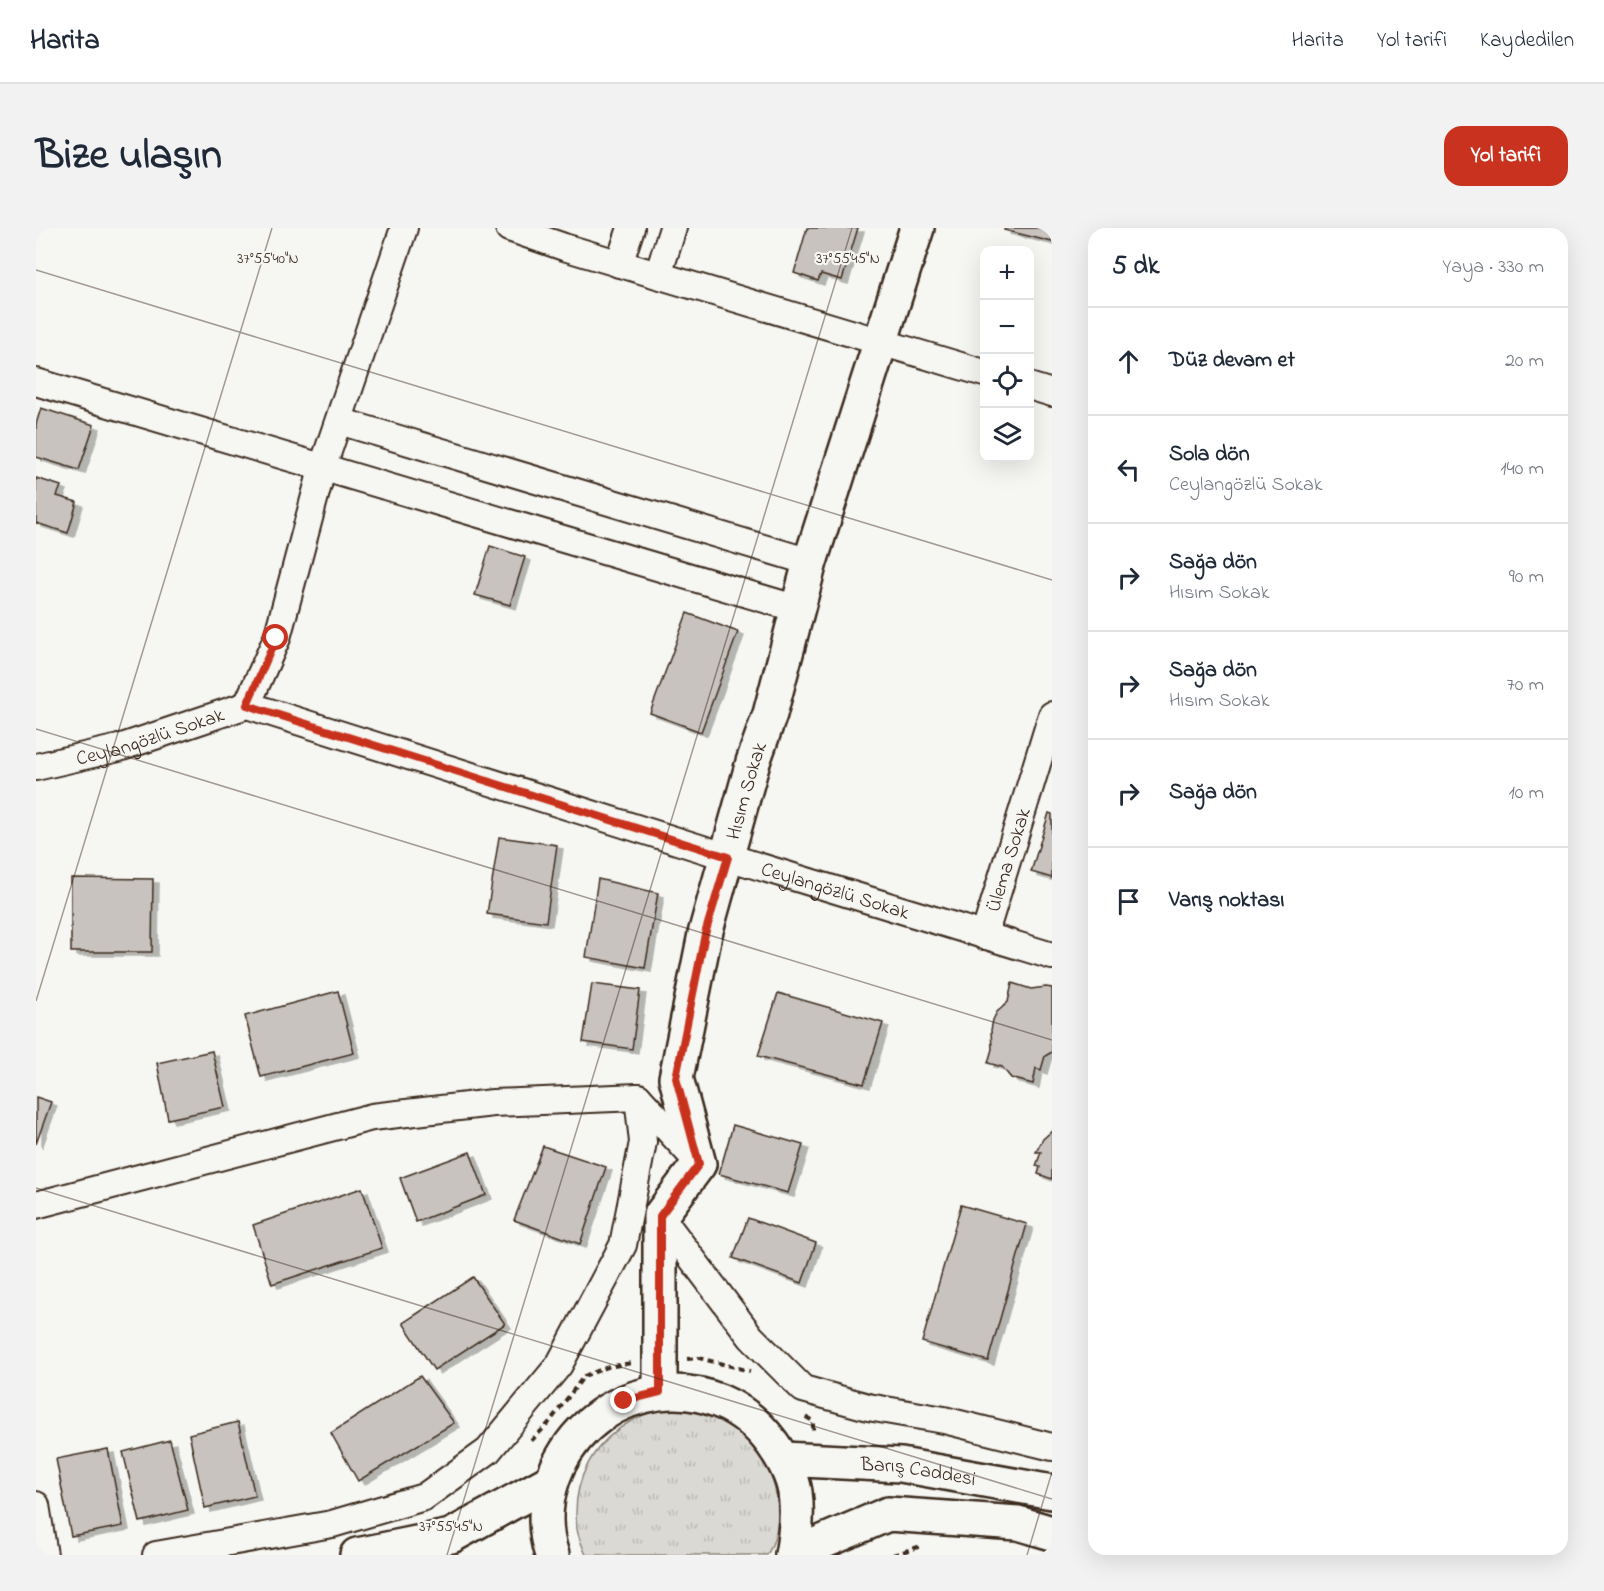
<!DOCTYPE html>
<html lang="tr">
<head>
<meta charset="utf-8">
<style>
  body { margin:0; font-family:"Indie Flower",sans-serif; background:#f2f2f3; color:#1f2937 }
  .controls { position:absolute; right:18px; top:18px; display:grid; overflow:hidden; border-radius:12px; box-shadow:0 6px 24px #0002 }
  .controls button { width:54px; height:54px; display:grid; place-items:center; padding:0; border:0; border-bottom:2px solid #e0e1e3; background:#fff; color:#1f2937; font:30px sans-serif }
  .stop { position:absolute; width:18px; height:18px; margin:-14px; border:4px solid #c8321e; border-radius:50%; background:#fff }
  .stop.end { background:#c8321e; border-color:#fff; box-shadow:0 2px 6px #0008 }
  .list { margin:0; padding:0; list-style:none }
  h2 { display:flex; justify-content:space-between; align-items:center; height:78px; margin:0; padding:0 24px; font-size:26px }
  h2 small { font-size:20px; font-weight:400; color:#747a83 }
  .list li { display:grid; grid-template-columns:39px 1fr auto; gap:18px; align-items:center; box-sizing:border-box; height:108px; padding:0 24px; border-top:2px solid #e0e1e3 }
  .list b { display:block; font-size:22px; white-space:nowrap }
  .list p { margin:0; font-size:20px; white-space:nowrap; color:#747a83 }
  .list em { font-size:20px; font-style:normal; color:#747a83 }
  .icon { flex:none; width:33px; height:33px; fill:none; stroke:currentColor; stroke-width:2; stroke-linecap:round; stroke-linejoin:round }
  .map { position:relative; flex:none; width:1016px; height:1327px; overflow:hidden; border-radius:18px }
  header { display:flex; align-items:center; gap:36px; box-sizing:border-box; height:84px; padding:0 30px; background:#fff; border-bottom:2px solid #e0e1e3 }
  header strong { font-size:28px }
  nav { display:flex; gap:33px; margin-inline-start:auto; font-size:21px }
  .intro { display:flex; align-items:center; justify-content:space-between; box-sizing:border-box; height:144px; padding:0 36px }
  h1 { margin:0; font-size:42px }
  .button { padding:15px 27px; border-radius:18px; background:#c8321e; color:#fff; font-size:21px; font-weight:700 }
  main { display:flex; gap:36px; padding:0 36px }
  aside { flex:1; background:#fff; border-radius:18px; box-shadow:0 6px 24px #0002 }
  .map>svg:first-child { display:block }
</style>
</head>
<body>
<header>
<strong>Harita</strong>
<nav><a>Harita</a><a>Yol tarifi</a><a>Kaydedilen</a></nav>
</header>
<div class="intro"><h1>Bize ulaşın</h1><a class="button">Yol tarifi</a></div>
<main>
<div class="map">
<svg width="1016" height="1327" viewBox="0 0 1016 1327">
  <defs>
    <pattern id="grass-tufts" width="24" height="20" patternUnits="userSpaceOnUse" patternTransform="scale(1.5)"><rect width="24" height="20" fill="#dad9d3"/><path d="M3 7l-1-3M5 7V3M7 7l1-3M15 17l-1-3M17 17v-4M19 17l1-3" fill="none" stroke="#bcbab5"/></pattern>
    <filter id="shadow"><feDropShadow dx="6" dy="4" stdDeviation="0" flood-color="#0004"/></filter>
  </defs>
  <rect width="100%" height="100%" fill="#f6f6f2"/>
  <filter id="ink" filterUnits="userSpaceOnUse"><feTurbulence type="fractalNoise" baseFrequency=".0167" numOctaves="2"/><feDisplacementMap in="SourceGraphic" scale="12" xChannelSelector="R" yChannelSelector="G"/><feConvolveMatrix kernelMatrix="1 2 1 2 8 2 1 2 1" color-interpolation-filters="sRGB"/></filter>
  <g filter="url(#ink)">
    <path fill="url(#grass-tufts)" stroke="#8a8278" stroke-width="1.5" d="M637,1181C660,1184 683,1187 702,1202C737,1228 755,1288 731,1327H550C547,1319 542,1309 541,1301C535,1252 557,1212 601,1190C611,1184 625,1183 637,1181Z"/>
    <g fill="#c8c3be" stroke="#3b2a1e" stroke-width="1.5" filter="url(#shadow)">
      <path d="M771,0H822L806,52L785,46L782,53L758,45Z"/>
      <path d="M969,0H1016V14L968,2Z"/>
      <path d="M5,180L58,197L43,242L0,229V196Z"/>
      <path d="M0,250L25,258L21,268L41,274L32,305L0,295Z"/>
      <path d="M454,318L489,329L474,377L439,367Z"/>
      <path d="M651,385L702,404L665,504L614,485Z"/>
      <path d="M1013,585L1016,586V650L995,644Z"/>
      <path d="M463,609L521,617L510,694L451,686Z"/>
      <path d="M35,650L117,651L116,724H35Z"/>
      <path d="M562,651L622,665L609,740L550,729Z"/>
      <path d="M976,755L995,761L1010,759L1016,760V824L1009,828L1005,842L1000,840L997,856L975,850L966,839L952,835L956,821L955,802L957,792L961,784L972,774Z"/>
      <path d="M556,756L604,762L596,821L547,814Z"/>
      <path d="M302,763L318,825L225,849L209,788Z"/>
      <path d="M742,765L847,795L828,856L722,828Z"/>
      <path d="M176,823L189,879L132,891L121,835Z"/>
      <path d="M0,869L15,874L0,916Z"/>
      <path d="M697,897L767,917L752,965L683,946Z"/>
      <path d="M1016,903V951L1002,946L1004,939L1000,938L1005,924H1000L1007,911Z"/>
      <path d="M507,918L570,939L544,1016L478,992Z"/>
      <path d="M434,924L450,967L380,994L364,950Z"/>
      <path d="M326,960L346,1020L236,1056L217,997Z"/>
      <path d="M925,977L991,996L952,1133L886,1114Z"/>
      <path d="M712,990L780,1015L766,1055L697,1030Z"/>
      <path d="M437,1049L469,1096L398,1142L367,1095Z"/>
      <path d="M384,1148L418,1195L322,1253L295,1205Z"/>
      <path d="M202,1194L219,1268L169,1280L153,1206Z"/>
      <path d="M134,1212L152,1282L104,1294L87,1224Z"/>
      <path d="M72,1221L87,1298L35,1308L20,1231Z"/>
    </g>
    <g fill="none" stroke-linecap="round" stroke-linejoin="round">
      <defs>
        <g id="minor">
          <path d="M473,0L528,19L948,145"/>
          <path d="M583,36L595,0"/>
          <path d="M622,47L637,0"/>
          <path d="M0,154L762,381"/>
          <path d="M993,158L1016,165"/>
          <path d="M303,193L774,334"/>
          <path d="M211,477L241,410L287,238L368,0"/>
          <path id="s1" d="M0,539L83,520L211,477L692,629L1016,728"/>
          <path id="s2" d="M948,708L1016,487"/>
          <path d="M0,977L336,889L457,875L602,869L661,933"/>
          <path d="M624,988L715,1109L767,1161L832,1179L908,1192L1016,1219"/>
          <path d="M0,1277L8,1327"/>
          <path d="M120,1327L296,1296L388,1269L452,1223L523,1137L587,1017L607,914L602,869"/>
        </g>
        <g id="tertiary">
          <path id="s3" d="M624,1164V988L663,936L640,850L669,706L717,534L734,486L774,334L881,0"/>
        </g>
        <g id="secondary">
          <path id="s4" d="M747,1231L865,1237L1016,1264"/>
          <path d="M321,1327L415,1308L515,1253"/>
          <path d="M516,1327C506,1298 509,1266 522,1238C563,1153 678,1136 736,1215C746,1229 756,1246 759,1264C762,1286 760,1305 756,1327"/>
          <path d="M756,1327L852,1286L982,1295L1016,1305"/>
        </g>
      </defs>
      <use href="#minor" stroke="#3b2a1e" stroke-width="30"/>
      <use href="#tertiary" stroke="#3b2a1e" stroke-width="38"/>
      <use href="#secondary" stroke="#3b2a1e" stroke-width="38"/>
      <g stroke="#3b2a1e" stroke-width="4" stroke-dasharray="6 4.5" stroke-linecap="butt">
        <path d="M651,1131L663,1130L714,1143"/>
        <path d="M770,1189L777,1193V1204"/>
        <path d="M495,1213L512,1196L548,1148L572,1139L596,1135"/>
        <path d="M857,1327L885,1318"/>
      </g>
      <use href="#minor" stroke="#f6f6f2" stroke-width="26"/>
      <use href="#tertiary" stroke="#f6f6f2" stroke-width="33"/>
      <use href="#secondary" stroke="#f6f6f2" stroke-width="33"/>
    </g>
  </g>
  <g fill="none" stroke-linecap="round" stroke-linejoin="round" filter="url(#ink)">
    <path stroke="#c8321e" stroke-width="8" d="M240,410L211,477L692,629L669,706L640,850L663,936L624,988V1164L588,1173"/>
  </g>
  <path fill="none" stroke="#3b2a1e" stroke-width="1.5" stroke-opacity="0.45" d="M0,42L1016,352M0,501L1016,812M0,773L236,0M0,960L1016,1271M411,1327L816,0M991,1327L1016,1244"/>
  <g text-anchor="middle" stroke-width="4.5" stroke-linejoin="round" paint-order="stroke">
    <g font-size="20" fill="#3b2a1e" stroke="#f6f6f2">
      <text dy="7" stroke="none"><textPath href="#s1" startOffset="118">Ceylangözlü Sokak</textPath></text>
      <text dy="7" stroke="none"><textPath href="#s3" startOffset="626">Hısım Sokak</textPath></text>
      <text dy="7" stroke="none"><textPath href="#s2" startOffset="80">Ülema Sokak</textPath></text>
      <text dy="7" stroke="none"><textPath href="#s1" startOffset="837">Ceylangözlü Sokak</textPath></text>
      <text dy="7" stroke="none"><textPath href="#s4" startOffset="136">Barış Caddesi</textPath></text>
    </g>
  </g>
  <g font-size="15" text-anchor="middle" fill="#3b2a1e" stroke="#f6f6f2" stroke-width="4.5" stroke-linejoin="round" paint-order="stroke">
    <text x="232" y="35">37°55'40"N</text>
    <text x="812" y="35">37°55'45"N</text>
    <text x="415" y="1303">37°55'45"N</text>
  </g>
</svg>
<div class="controls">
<button>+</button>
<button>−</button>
<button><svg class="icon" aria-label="locate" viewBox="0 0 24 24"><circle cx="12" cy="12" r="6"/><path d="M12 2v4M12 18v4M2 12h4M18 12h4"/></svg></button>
<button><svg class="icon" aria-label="layers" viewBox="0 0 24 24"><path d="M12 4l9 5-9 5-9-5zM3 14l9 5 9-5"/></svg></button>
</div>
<div class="stop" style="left:240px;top:410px"></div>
<div class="stop end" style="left:588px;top:1173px"></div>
</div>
<aside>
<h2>5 dk<small>Yaya · 330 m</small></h2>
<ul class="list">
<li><svg class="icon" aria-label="ahead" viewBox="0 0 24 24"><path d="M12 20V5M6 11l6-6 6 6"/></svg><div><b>Düz devam et</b></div><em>20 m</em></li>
<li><svg class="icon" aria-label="left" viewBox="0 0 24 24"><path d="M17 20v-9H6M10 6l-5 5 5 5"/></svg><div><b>Sola dön</b><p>Ceylangözlü Sokak</p></div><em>140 m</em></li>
<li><svg class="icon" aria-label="right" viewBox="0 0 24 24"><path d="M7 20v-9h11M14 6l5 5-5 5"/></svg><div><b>Sağa dön</b><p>Hısım Sokak</p></div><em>90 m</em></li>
<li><svg class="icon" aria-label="right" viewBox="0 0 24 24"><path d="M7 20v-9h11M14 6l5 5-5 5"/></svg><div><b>Sağa dön</b><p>Hısım Sokak</p></div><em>70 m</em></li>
<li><svg class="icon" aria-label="right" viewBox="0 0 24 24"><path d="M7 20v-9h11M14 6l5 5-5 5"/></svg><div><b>Sağa dön</b></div><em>10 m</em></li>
<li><svg class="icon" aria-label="arrive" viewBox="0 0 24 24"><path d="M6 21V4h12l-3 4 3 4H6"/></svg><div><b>Varış noktası</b></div></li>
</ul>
</aside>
</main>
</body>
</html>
